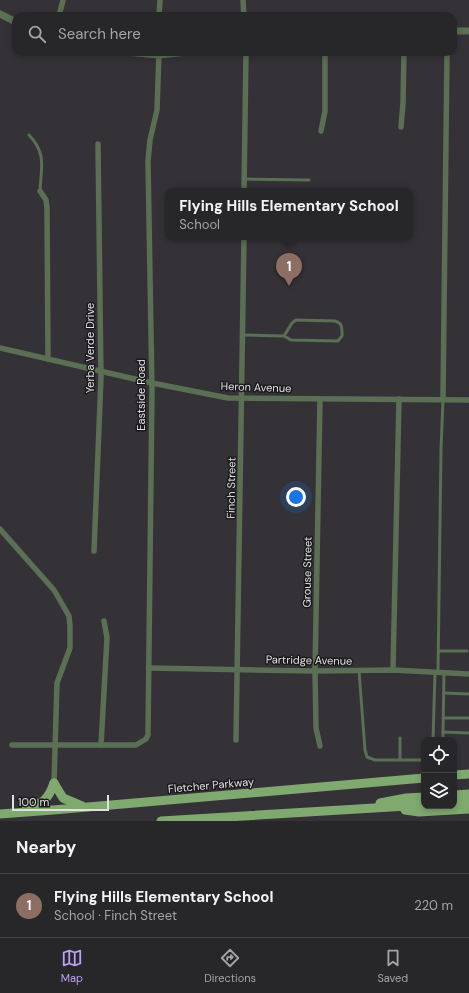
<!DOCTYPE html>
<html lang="en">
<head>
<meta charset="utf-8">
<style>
  body { margin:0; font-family:"DM Sans",sans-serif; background:#2f2e30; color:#f1f3f6 }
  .controls { position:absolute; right:12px; bottom:12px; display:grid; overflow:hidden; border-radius:8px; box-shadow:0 2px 6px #0003 }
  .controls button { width:36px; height:36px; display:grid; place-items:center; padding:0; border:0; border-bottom:1px solid #434345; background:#272628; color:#f1f3f6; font:20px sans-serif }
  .scale { position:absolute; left:12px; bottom:10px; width:97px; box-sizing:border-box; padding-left:4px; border:2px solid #e0dfe1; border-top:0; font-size:11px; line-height:14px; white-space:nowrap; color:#e0dfe1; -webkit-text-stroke:3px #1b1a1c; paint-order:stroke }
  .you { position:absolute; left:296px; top:497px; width:14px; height:14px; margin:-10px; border:3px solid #fff; border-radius:50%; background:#1a73e8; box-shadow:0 0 0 6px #1a73e833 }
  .badge { display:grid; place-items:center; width:26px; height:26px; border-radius:50%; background:#bca0f2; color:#fff; font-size:13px; font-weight:700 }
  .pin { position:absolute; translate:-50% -33px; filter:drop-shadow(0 1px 2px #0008) }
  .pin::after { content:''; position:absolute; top:21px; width:14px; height:12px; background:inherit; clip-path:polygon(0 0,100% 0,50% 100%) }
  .popup { position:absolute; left:165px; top:188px; width:248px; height:52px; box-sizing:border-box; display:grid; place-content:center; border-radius:8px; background:#272628; filter:drop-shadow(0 1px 3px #0005); font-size:13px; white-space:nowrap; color:#a4a5a8 }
  .popup b { font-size:15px; color:#f1f3f6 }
  .popup::after { content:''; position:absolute; left:50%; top:100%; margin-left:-8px; border:8px solid transparent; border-top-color:#272628 }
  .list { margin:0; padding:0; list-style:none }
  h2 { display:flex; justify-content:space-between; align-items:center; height:52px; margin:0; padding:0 16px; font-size:17px }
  h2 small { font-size:13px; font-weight:400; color:#a4a5a8 }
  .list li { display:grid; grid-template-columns:26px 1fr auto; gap:12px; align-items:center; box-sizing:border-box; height:64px; padding:0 16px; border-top:1px solid #434345 }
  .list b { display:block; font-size:15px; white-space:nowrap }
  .list p { margin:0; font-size:13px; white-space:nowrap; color:#a4a5a8 }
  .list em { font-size:13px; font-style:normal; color:#a4a5a8 }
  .icon { flex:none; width:22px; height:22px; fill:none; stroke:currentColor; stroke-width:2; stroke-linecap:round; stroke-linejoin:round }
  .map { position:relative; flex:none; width:469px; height:821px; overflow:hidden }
  .search { position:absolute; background:#272628; box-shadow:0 2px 6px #0003; left:12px; right:12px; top:12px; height:44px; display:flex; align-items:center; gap:10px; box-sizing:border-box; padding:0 14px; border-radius:12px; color:#a4a5a8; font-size:15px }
  .sheet { height:116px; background:#272628 }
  nav { display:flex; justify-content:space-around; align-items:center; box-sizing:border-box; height:56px; border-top:1px solid #434345; background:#272628; font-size:11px; color:#a4a5a8 }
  nav a { display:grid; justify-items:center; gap:2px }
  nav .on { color:#bca0f2 }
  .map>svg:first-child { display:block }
</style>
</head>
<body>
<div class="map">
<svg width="469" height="821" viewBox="0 0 469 821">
  <rect width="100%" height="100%" fill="#343236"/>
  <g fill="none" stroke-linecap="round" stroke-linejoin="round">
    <g stroke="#5a6f53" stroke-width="3">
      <path d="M29,135C47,154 41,167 40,191"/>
      <path d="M244,179L309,180"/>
      <path d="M243,335L284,336L291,340L338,341L342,336C342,329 343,323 335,321L296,320L292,323L284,336"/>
      <path d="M439,651H467"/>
      <path d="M359,671L365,750L367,757L375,760H424"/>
      <path d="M438,673L441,449L443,400"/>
      <path d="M444,693L469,694"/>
      <path d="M443,718H469"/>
      <path d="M443,732L444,673"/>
      <path d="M433,740L435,673"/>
      <path d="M443,740V732L469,733"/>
      <path d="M400,760V738"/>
    </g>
    <g stroke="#5a6f53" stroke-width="5.5">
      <path d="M243,0L244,16"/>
      <path d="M59,16L63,0"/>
      <path d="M159,16L160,0"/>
      <path d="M401,127L403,103L404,52"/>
      <path d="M321,131L325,111V52"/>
      <path d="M40,191L46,200L47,208L48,359"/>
      <path d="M244,191L246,52"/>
      <path d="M0,348L152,383L228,398L469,400"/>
      <path d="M443,400L447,52"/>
      <path d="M0,529L54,590L69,616L70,626V648L57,683L54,783"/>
      <path d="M94,551L101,378L98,144"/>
      <path d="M149,668L315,671L393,670L469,674"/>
      <path d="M393,670L399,399"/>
      <path d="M236,740L244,237"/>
      <path d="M12,745H136L146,739L148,735L152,390L148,161L150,140L157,110L159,52"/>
      <path d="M101,745L107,638L104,621"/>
      <path d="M320,746L316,728L315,671L320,399"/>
    </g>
    <g stroke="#5a6f53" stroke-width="7">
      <path d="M0,14L16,22"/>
      <path d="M453,31H469"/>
      <path d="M125,52L159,55L189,52"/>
    </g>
    <g stroke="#7fa96f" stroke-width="9">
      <path d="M454,775L469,774"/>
      <path d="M54,783L63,798L82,806"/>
      <path d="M454,795L469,794"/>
      <path d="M380,803L406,798L424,797"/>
      <path d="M454,803L469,802"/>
      <path d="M26,809C42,803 48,801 54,783"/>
      <path d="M405,810L419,812L469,809"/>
      <path d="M0,814L53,810L424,778"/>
      <path d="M161,821L424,805"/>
    </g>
  </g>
  <g text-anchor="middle" stroke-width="3" stroke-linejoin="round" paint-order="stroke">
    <g font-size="11" fill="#e0dfe1" stroke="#1b1a1c">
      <text transform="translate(90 348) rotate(-90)" y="4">Yerba Verde Drive</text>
      <text transform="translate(256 387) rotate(2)" y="4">Heron Avenue</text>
      <text transform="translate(141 395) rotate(-90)" y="4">Eastside Road</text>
      <text transform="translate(231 488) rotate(-89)" y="4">Finch Street</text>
      <text transform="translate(307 572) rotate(-89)" y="4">Grouse Street</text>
      <text transform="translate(309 660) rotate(1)" y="4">Partridge Avenue</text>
      <text transform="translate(211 785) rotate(-5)" y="4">Fletcher Parkway</text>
    </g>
  </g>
</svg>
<div class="controls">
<button><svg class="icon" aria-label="locate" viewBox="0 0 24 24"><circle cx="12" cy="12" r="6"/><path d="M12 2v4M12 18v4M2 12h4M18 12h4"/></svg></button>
<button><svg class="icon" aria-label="layers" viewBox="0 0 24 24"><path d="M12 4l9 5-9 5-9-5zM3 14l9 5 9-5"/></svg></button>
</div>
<div class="scale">100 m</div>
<div class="you"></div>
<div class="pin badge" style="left:289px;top:286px;background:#8d6e63">1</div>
<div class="popup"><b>Flying Hills Elementary School</b>School</div>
<div class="search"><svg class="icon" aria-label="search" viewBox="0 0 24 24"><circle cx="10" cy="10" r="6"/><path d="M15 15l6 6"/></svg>Search here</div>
</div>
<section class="sheet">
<h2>Nearby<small></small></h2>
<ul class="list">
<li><span class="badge" style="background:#8d6e63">1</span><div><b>Flying Hills Elementary School</b><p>School · Finch Street</p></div><em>220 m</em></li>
</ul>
</section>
<nav>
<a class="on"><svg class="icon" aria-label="map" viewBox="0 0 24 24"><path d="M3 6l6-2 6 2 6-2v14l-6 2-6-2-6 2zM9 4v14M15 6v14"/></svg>Map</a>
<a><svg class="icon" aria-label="directions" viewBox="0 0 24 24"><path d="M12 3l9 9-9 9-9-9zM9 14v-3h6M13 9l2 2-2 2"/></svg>Directions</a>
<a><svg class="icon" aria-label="saved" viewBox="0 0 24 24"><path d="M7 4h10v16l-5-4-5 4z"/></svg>Saved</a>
</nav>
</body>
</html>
